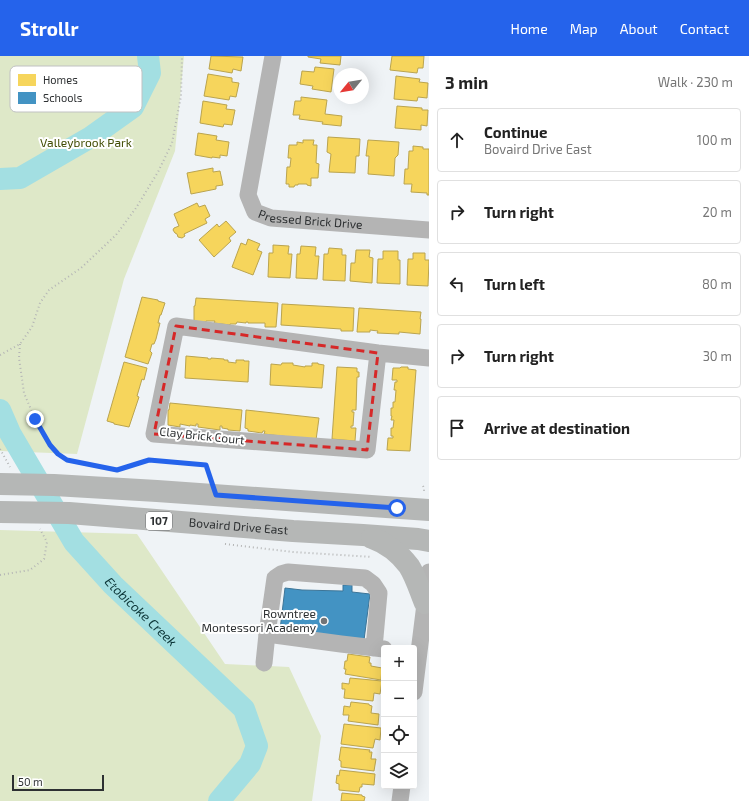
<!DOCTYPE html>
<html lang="en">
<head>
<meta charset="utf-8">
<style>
  body { margin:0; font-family:"Exo 2",sans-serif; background:#f2f2f2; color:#222 }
  .controls { position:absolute; right:12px; bottom:12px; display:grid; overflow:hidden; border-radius:4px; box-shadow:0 4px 16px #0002 }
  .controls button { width:36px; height:36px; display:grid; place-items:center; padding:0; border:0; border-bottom:1px solid #e0e0e0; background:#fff; color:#222; font:20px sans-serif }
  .compass { position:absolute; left:333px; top:12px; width:36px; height:36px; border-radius:50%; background:#fff; box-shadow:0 4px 16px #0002; rotate:240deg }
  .scale { position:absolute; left:12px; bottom:10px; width:92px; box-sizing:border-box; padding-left:4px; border:2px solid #2d3032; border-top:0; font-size:11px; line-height:14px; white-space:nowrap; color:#2d3032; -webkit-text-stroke:3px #fff; paint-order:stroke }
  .stop { position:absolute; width:12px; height:12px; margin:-9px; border:3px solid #2563eb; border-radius:50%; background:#fff }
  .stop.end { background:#2563eb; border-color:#fff; box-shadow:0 1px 4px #0008 }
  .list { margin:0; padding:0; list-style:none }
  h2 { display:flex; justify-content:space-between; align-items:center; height:52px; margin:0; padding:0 16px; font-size:17px }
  h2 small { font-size:13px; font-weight:400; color:#767676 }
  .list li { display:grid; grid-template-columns:26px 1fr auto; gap:12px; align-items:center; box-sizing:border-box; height:64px; margin:0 8px 8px; padding:0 8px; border:1px solid #e0e0e0; border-radius:4px }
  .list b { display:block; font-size:15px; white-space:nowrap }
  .list p { margin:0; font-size:13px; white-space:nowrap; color:#767676 }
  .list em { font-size:13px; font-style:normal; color:#767676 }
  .icon { flex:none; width:22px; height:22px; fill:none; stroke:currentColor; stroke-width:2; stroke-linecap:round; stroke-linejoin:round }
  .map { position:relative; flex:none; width:429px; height:745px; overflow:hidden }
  header { display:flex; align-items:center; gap:24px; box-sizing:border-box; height:56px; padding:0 20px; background:#2563eb; color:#fff }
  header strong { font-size:19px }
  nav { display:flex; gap:22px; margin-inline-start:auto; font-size:14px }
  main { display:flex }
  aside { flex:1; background:#fff }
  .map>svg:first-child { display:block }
</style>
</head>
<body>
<header>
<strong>Strollr</strong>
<nav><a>Home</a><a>Map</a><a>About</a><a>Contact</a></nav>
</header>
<main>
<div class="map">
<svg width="429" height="745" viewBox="0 0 429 745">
  <rect width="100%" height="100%" fill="#eff3f6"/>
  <g fill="#dee8c8">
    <path d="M0,0H184L175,95L124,223L77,398L0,395Z"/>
    <path d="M0,474L137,478L225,608L289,611L321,680L312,745H0Z"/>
  </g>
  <g fill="#f6d55c" stroke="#baa44f">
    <path d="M211,0L243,1L241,15L233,13L232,17L209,13Z"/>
    <path d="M308,0H341L340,9L320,7L321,3L308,1Z"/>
    <path d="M392,0H424L423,12H418L417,17L390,14Z"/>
    <path d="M315,11L334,13L331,36L312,33L313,30L300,28L302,15L314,16Z"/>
    <path d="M208,18L232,22V26L239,27L236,41L230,40L229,44L204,40Z"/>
    <path d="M396,20L420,23L419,26L428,27L427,42L418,41L417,45L394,43Z"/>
    <path d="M301,41L327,44L325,58L342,60L341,70L322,68L323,66L299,63L300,59H293L295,45H301Z"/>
    <path d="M203,45L227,49L226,53L235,54L232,69L224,68L223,71L200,67Z"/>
    <path d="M397,50L422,52V54H428L427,70L421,69V74L395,72Z"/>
    <path d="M198,77L217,80L216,84L229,86L227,100L220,99V102L212,101V102L195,99Z"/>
    <path d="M328,81L360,83L359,100H356L355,117L329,116L331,98L327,96Z"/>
    <path d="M303,84H314L313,89H317L316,107L319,108L318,122H311V130L307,129V128H298V129H295L294,131H289V128H286L287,111H290L291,102H288L289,89H297V86L303,87Z"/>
    <path d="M368,84L399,86L398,99L395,102L394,120L368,118L369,100H366Z"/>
    <path d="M413,90L423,91V93H429V139H427V137L411,136L412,128H404L405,113H408L409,95H413Z"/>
    <path d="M213,112V116L220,115L223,129L216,130V133L191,138L187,117Z"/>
    <path d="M197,147L199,151L205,149L210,160L205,163L207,167L184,178L185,180L182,182L178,181L177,178L175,177L173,174L174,172L179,170L174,158Z"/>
    <path d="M226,165L236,176L229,182L231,185L214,201L199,184L217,168L219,171Z"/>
    <path d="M248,183L260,188L257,194L262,196L253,219L232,211L241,187L246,189Z"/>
    <path d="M273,189L289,190L288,198H292L290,222L268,221L269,197H273Z"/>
    <path d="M301,190L316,191L315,200H319L317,223L296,222L297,198H300Z"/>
    <path d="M329,192L342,193V199H346L345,225L323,224L324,198H328Z"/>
    <path d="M356,194H370L369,201L373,202L372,227L350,225L351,207H355Z"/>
    <path d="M383,195H398V204H400V228L377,227L378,203H383Z"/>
    <path d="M413,197H425V204H429L428,230L407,229L408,203H413Z"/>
    <path d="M142,241L158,244V245L165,247L161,259H160L158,267H160L156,283L154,288H152L150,295L152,297L148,308L125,301Z"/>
    <path d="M196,242L278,247L276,271H265V267H248V266H246V267L237,266L236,268H230V269L214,267L215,265H206V266H194V250H195Z"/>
    <path d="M282,248L354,252L353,275H341V273L281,269Z"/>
    <path d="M359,252L421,256L420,263H421L420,278L399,276V278L377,277L378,275L370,274V276H357Z"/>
    <path d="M186,300L208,302V303H211V302L224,303V304H228V306L236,307V304H244V305H249L248,326L185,322Z"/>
    <path d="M124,306L147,312L144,324L142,323L137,340L139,341L129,371L114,368V367L107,365Z"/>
    <path d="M282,307H293V309L305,311V310H312V307H318V308L324,309L322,332L270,329L271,308L281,309Z"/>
    <path d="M337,311L357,312V316H359V321H357L356,354H352V356H354L353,370H351V372H356L355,385L332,383Z"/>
    <path d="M401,311H408V313L416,314L410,395L387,394L388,382H393V380H391V372H393L394,364H391L392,360H391V352H393V346H395L396,334H394L395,326H397V324H392L393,312H400Z"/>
    <path d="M170,347L242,354L240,375L228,374V373L222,372V370H220V374L198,371V368H196V370L190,369V370L180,368V371L168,369V354H169Z"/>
    <path d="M246,354L319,362L316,384L264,378L265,375H263L262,377L248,375V373L245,372Z"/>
    <path d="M348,598L370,601L369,607H371V610L382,612L381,624L345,618L346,613H344L345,605H347Z"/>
    <path d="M350,622L382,625L380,638L374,637L373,645L344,642L345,633H342V627L349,628Z"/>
    <path d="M351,646L369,648V649L372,650L371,657L379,658L378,669L348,665L349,659H343L344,650L350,651Z"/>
    <path d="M344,668L381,672L380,684L375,683L373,692L341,688Z"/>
    <path d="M341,691L370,694L369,696H372L371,703H376L374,715L341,711V705L339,704Z"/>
    <path d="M340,714L375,718L374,729L362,728V731H360L359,736L339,734V728L336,727L337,719L339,720Z"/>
    <path d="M342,737L362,739V740L365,741L364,745H341Z"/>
  </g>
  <path fill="#4393c3" stroke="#3c7598" d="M343,529H352V536L370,538L364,584L280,574L285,532L302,534L343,535Z"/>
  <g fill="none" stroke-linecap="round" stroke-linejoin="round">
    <g stroke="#a3dfe2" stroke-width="22">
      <path d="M0,123L20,122L91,81L133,51L150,17L148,0"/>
      <path id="s1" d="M0,354L10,377L74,486L113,529L244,653L257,690L250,708L219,745"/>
    </g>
    <g stroke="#b4b5b5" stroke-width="2" stroke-dasharray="1 3" stroke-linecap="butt">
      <path d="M20,288L19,302L24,337L35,363L50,389L58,398L67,404L117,414L149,404L206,409L211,423"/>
      <path d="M0,299L20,288L32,271L40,247L49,234L81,212L116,179L136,152L158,116L172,87L181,40L182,0"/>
      <path d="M0,393L10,411"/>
      <path d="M423,430L424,432V436"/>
      <path d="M225,488L293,496L372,501"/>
      <path d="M0,519L30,514L44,503L47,486L40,473"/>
    </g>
    <g stroke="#b4b4b4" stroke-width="17">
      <path id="s2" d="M273,0L248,139L255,156L271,162L429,174"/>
      <path d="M378,297L367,394L154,378L176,270L378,297L429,302"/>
      <path d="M374,592L379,537L373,528L365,522L288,516L281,518L275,522L267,578L341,588L384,593"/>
      <path d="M264,607L267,578"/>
      <path d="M414,636L429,516"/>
      <path d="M400,745L402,730"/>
    </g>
    <g stroke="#b5b7b6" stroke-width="22">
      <path d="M0,428L54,429L157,435L429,454"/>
      <path id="s3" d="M0,456L69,457L293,475L363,479L418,483L429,485"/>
      <path d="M372,482C386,487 400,498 409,510C416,521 420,535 425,547"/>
    </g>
  </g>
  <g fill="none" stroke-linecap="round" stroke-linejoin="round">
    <path stroke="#2563eb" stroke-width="5" d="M35,363L50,389L58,398L67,404L117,414L149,404L206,409L216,439L397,452"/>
  </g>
  <path fill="none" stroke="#d62828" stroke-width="3" stroke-dasharray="8 5" stroke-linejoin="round" d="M176,270L378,297L367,394L154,378Z"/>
  <circle fill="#717477" stroke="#fff" stroke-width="1.5" cx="324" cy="565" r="4"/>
  <g text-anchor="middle" stroke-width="4" stroke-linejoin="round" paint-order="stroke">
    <rect fill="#fff" stroke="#6c6e70" stroke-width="1" x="146" y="456" width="26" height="18" rx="3"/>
    <g font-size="11" font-weight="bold" fill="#2d3032">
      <text x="159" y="469">107</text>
    </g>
    <g font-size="12" fill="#434e06" stroke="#fff">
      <text x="86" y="91">Valleybrook Park</text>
    </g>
    <g font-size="12" fill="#2d3032" stroke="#fff">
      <text dy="4" stroke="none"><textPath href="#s2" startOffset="216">Pressed Brick Drive</textPath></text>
      <text transform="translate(202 380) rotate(6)" y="4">Clay Brick Court</text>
      <text dy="4" stroke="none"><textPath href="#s3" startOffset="239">Bovaird Drive East</textPath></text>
    </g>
    <g font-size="12" fill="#2d3032" stroke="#fff" text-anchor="end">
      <text x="316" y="562">Rowntree<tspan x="316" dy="14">Montessori Academy</tspan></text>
    </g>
    <g font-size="13" font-style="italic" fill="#0d3739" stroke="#fff">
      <text dy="5" stroke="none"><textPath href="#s1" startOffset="248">Etobicoke Creek</textPath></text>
    </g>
  </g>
  <rect x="10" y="10" width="132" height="46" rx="6" fill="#fff" stroke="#c0c1c2" stroke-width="1"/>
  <rect x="18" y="18" width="18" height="12" fill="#f6d55c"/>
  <rect x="18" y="36" width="18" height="12" fill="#4393c3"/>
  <g font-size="11" fill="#2d3032">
    <text x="43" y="28">Homes</text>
    <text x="43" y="46">Schools</text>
  </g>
</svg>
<div class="controls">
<button>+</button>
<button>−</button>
<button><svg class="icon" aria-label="locate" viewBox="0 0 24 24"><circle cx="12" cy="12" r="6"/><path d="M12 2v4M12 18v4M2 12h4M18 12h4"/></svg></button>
<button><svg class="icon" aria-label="layers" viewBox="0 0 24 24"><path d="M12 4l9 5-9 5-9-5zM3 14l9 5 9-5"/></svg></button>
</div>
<svg class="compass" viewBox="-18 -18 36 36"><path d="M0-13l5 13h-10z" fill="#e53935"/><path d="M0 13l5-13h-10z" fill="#767676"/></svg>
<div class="scale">50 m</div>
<div class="stop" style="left:397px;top:452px"></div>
<div class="stop end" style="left:35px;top:363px"></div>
</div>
<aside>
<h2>3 min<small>Walk · 230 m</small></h2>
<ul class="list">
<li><svg class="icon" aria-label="ahead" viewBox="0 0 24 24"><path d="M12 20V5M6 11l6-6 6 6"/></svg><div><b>Continue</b><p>Bovaird Drive East</p></div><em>100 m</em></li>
<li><svg class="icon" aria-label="right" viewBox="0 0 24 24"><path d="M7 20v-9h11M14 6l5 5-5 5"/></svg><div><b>Turn right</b></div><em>20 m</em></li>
<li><svg class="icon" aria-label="left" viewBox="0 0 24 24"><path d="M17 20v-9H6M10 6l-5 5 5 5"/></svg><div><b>Turn left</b></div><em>80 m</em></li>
<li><svg class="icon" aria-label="right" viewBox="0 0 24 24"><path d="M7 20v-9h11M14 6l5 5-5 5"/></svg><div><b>Turn right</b></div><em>30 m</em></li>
<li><svg class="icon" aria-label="arrive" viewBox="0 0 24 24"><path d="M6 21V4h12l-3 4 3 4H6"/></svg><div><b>Arrive at destination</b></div></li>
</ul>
</aside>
</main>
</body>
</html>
